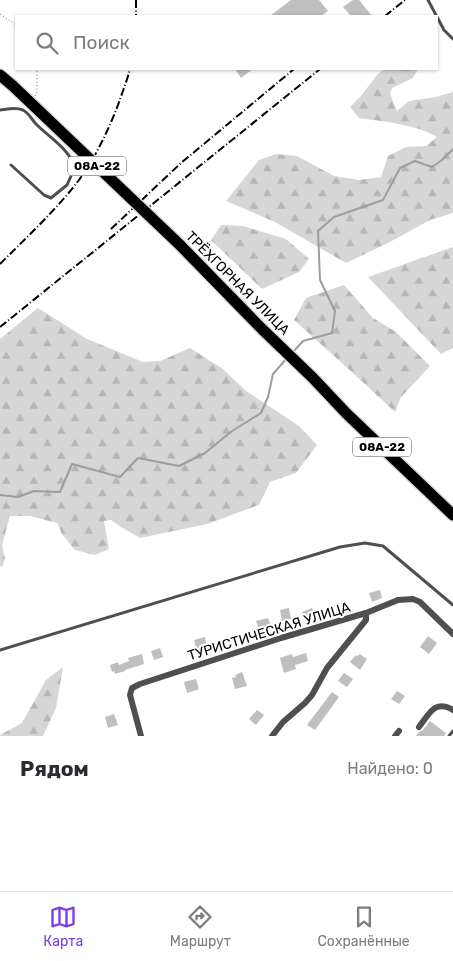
<!DOCTYPE html>
<html lang="ru">
<head>
<meta charset="utf-8">
<style>
  body { margin:0; font-family:Rubik,sans-serif; background:#f2f2f3; color:#2b2b33 }
  .list { margin:0; padding:0; list-style:none }
  h2 { display:flex; justify-content:space-between; align-items:center; height:65px; margin:0; padding:0 20px; font-size:21px }
  h2 small { font-size:16px; font-weight:400; color:#7c7c81 }
  .icon { flex:none; width:28px; height:28px; fill:none; stroke:currentColor; stroke-width:2; stroke-linecap:round; stroke-linejoin:round }
  .map { position:relative; flex:none; width:453px; height:736px; overflow:hidden }
  .search { position:absolute; background:#fff; box-shadow:0 1px 4px #0004; left:15px; right:15px; top:15px; height:55px; display:flex; align-items:center; gap:12px; box-sizing:border-box; padding:0 18px; border-radius:0px; color:#7c7c81; font-size:19px }
  .sheet { height:155px; background:#fff }
  nav { display:flex; justify-content:space-around; align-items:center; box-sizing:border-box; height:70px; border-top:1px solid #e1e1e2; background:#fff; font-size:14px; color:#7c7c81 }
  nav a { display:grid; justify-items:center; gap:2px }
  nav .on { color:#7c3aed }
  .map>svg:first-child { display:block }
</style>
</head>
<body>
<div class="map">
<svg width="453" height="736" viewBox="0 0 453 736">
  <defs>
    <pattern id="forest-firs" width="22" height="20" patternUnits="userSpaceOnUse" patternTransform="scale(1.25)"><rect width="22" height="20" fill="#d6d6d6"/><path d="M5 1l3.5 6h-7zM16 11l3.5 6h-7z" fill="#b6b6b6"/></pattern>
  </defs>
  <rect width="100%" height="100%" fill="#fff"/>
  <g fill="url(#forest-firs)">
    <path d="M384,69H418L413,78L392,88L390,94L397,111L409,101L436,97L453,92V213L430,220L388,243L346,263L275,222L226,201L259,160L276,154L297,156L334,176L359,180L381,177L388,156L406,147L426,146L437,137C415,124 385,122 359,118L350,107L361,96L377,75Z"/>
    <path d="M221,225L243,226L286,239L309,259L299,272L262,289L211,240Z"/>
    <path d="M453,247V348L441,354L368,277Z"/>
    <path d="M344,285L373,318L396,332L430,366L401,397L395,412L354,374L294,320L306,298Z"/>
    <path d="M38,308L87,339L143,362L160,361L190,348L223,369L246,391L299,426L317,445L296,473L270,482L259,505L207,524L140,538L121,527L111,520L104,521L109,549L95,555L75,550L62,534L57,523L30,516H10L2,545L5,559L2,567L0,566V339Z"/>
    <path d="M63,667L56,708L43,736H0V735L22,723L46,680Z"/>
  </g>
  <g fill="none" stroke-linecap="round" stroke-linejoin="round">
    <g stroke="#9d9d9d" stroke-width="2">
      <path d="M292,353L303,341L332,333L335,311L320,280L318,231L334,217L383,200L400,168L415,161L432,167L442,160L453,149"/>
      <path d="M0,495L18,497L34,491L60,492L72,464L120,477L138,458L179,466L205,453L232,431L261,413L268,397L273,374L287,358"/>
    </g>
  </g>
  <g fill="#bfbfbf">
    <path d="M291,0H319L328,11L321,16H270Z"/>
    <path d="M353,0H359L372,16H351L343,7Z"/>
    <path d="M235,69H253L241,78Z"/>
    <path d="M380,590L382,598L372,602L369,593Z"/>
    <path d="M289,608L291,619L282,621L280,610Z"/>
    <path d="M312,608L315,617L305,620L302,612Z"/>
    <path d="M268,618L271,626L259,629L256,621Z"/>
    <path d="M428,636L437,643L429,654L420,647Z"/>
    <path d="M205,637L207,648L197,651L194,640Z"/>
    <path d="M160,648L163,657L154,660L151,651Z"/>
    <path d="M306,653L308,661L295,665L296,669L284,673L280,658L292,654L293,657Z"/>
    <path d="M142,654L144,664L125,670V671L115,674L114,671L112,672L110,665L118,662L119,665L129,661L128,658Z"/>
    <path d="M360,654L367,659L360,670L350,662L356,655L357,656Z"/>
    <path d="M242,672L247,686L235,689L232,678L236,677L235,675Z"/>
    <path d="M344,673L353,679L347,687L338,681Z"/>
    <path d="M196,679L199,689L187,693L184,682Z"/>
    <path d="M397,691L405,696L399,704L391,699Z"/>
    <path d="M332,692L339,697L315,730L307,725Z"/>
    <path d="M257,710L264,715L256,725L249,719Z"/>
    <path d="M114,714L118,725L108,728L105,717Z"/>
    <path d="M430,721L446,733L444,736H416L419,732L423,730Z"/>
  </g>
  <g fill="none" stroke-linecap="round" stroke-linejoin="round">
    <defs>
      <g id="trunk">
        <path d="M0,75L13,86"/>
        <path d="M180,245L262,329L313,378L346,413L453,515"/>
      </g>
    </defs>
    <use href="#trunk" stroke="#dbdbdb" stroke-width="14"/>
    <g stroke="#717171" stroke-width="1" stroke-dasharray="1 2.5" stroke-linecap="butt">
      <path d="M0,14L16,25"/>
      <path d="M35,96L37,93V69"/>
    </g>
    <g stroke="#4f4f4f" stroke-width="3">
      <path d="M428,0L444,30L453,39"/>
      <path d="M0,110C8,109 16,107 23,110C29,113 32,120 36,124C50,138 68,148 75,167L67,185L51,198L44,195L11,165"/>
      <path d="M0,650L340,547L365,543L383,546L453,605"/>
      <path d="M449,736L453,731"/>
    </g>
    <g stroke="#4f4f4f" stroke-width="6">
      <path d="M419,727C429,714 435,699 453,710"/>
      <path d="M141,736L130,695L132,688L140,684L281,638L366,613L398,600L413,599L420,602L453,634"/>
      <path d="M272,736L283,722L305,703L312,695L327,668L366,620V613"/>
      <path d="M395,736L399,731"/>
    </g>
    <use href="#trunk" stroke="#000" stroke-width="11"/>
    <g stroke="#000" stroke-width="2" stroke-dasharray="8 2.5 1 2.5" stroke-linecap="butt">
      <path d="M136,0V16"/>
      <path d="M385,16L405,0"/>
      <path d="M111,229L181,163L294,69"/>
      <path d="M0,264C27,237 56,210 79,180C95,158 108,131 118,105C122,93 127,81 130,69"/>
      <path d="M0,327L320,69"/>
    </g>
    <defs>
      <path id="trunk-bridge" d="M13,86L180,245"/>
    </defs>
    <use href="#trunk-bridge" stroke="#dbdbdb" stroke-width="14" stroke-linecap="butt"/>
    <use href="#trunk-bridge" stroke="#000" stroke-width="11"/>
  </g>
  <g text-anchor="middle" stroke-width="4" stroke-linejoin="round" paint-order="stroke">
    <g fill="#fff" stroke="#4c4c4c" stroke-width="1">
      <rect x="68" y="156.5" width="58" height="19" rx="4"/>
      <rect x="353" y="437.5" width="58" height="19" rx="4"/>
    </g>
    <g font-size="12" font-weight="bold" fill="#000">
      <text x="97" y="170">08А-22</text>
      <text x="382" y="451">08А-22</text>
    </g>
    <g font-size="14" fill="#000" stroke="#fff">
      <text transform="translate(238 283) rotate(45)" y="5">ТРЁХГОРНАЯ УЛИЦА</text>
      <text transform="translate(269 631) rotate(-17)" y="5">ТУРИСТИЧЕСКАЯ УЛИЦА</text>
    </g>
  </g>
</svg>
<div class="search"><svg class="icon" aria-label="search" viewBox="0 0 24 24"><circle cx="10" cy="10" r="6"/><path d="M15 15l6 6"/></svg>Поиск</div>
</div>
<section class="sheet">
<h2>Рядом<small>Найдено: 0</small></h2>
<ul class="list">
</ul>
</section>
<nav>
<a class="on"><svg class="icon" aria-label="map" viewBox="0 0 24 24"><path d="M3 6l6-2 6 2 6-2v14l-6 2-6-2-6 2zM9 4v14M15 6v14"/></svg>Карта</a>
<a><svg class="icon" aria-label="directions" viewBox="0 0 24 24"><path d="M12 3l9 9-9 9-9-9zM9 14v-3h6M13 9l2 2-2 2"/></svg>Маршрут</a>
<a><svg class="icon" aria-label="saved" viewBox="0 0 24 24"><path d="M7 4h10v16l-5-4-5 4z"/></svg>Сохранённые</a>
</nav>
</body>
</html>
